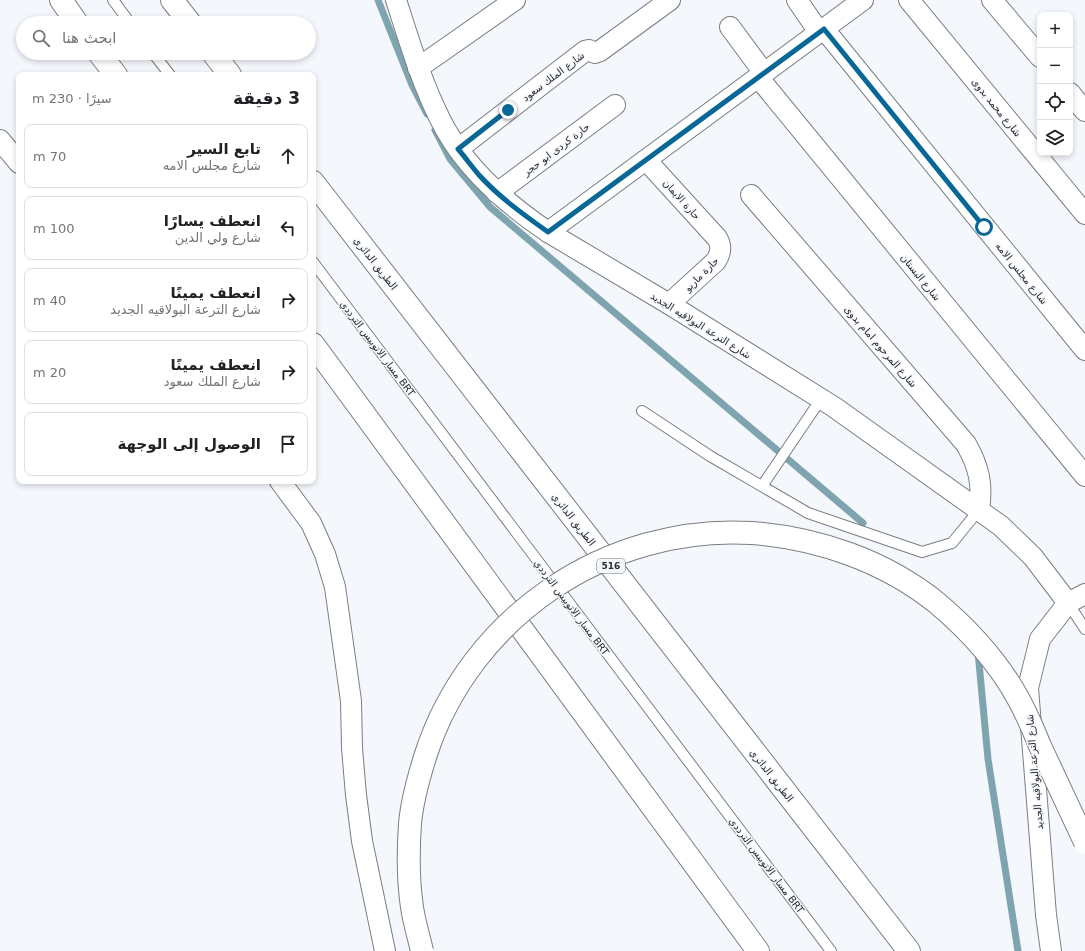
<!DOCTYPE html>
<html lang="ar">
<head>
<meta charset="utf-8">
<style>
  body { margin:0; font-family:"DejaVu Sans",Vazirmatn,sans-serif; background:#f6f6f6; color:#202124; direction:rtl }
  .controls { position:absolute; right:12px; top:12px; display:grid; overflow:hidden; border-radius:8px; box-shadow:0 2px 6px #0003 }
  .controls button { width:36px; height:36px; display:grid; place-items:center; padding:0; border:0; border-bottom:1px solid #e0e0e0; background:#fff; color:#202124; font:20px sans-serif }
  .stop { position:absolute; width:12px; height:12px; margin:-9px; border:3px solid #076796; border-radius:50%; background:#fff }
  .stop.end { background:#076796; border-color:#fff; box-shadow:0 1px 4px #0008 }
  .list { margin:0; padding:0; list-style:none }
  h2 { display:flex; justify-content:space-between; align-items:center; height:52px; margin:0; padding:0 16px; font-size:17px }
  h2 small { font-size:13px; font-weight:400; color:#757577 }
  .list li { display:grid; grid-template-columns:26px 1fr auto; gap:12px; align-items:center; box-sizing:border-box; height:64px; margin:0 8px 8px; padding:0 8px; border:1px solid #e0e0e0; border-radius:8px }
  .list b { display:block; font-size:15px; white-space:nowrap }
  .list p { margin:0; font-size:13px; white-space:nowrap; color:#757577 }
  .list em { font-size:13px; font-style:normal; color:#757577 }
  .icon { flex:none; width:22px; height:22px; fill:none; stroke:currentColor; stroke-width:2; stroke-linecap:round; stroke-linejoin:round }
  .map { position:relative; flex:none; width:1085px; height:951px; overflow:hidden; direction:ltr }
  .search { position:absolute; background:#fff; box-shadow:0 2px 6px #0003; left:16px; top:16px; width:300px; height:44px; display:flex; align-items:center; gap:10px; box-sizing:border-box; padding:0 14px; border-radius:22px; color:#757577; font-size:15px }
  .panel { position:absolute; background:#fff; box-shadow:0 2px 6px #0003; left:16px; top:72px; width:300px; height:412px; border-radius:8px; direction:rtl }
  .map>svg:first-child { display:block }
</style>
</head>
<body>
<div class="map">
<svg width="1085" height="951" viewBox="0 0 1085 951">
  <rect width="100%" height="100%" fill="#f4f7fc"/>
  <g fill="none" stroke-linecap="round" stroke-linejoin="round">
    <g stroke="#7ea4b0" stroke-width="7">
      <path d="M378,0L412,85L427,114"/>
      <path d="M435,130L450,159L490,207L863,523"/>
      <path d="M978,652L988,759L1018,951"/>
    </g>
    <defs>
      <g id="lane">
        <path d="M113,0L130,23"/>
        <path d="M153,53L170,75"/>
        <path d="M313,262L831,951"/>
        <path d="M642,411L710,456L808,513L922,552L952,543L979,510"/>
        <path d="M762,486L821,399"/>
        <path d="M1068,603L1085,629"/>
      </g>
      <g id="street">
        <path d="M396,0C409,40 421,81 440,119C463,166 505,203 548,232L669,304L834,407L1001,526L1033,557L1068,603"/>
        <path d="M797,0L819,32"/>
        <path d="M909,0L1085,214"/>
        <path d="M992,0L1040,57"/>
        <path d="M730,27L764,73"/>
        <path d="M824,29L1085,350"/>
        <path d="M418,68L515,0"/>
        <path d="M758,77L1085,476"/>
        <path d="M1070,93L1085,111"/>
        <path d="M0,140L19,163"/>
        <path d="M458,149L585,51L589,50L595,53L600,51L670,0"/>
        <path d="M646,160L717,238C722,246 721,253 716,261L669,304"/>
        <path d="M497,193L615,105"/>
        <path d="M751,195L966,444C979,467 983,484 979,510"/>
        <path d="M548,232L863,0"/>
        <path d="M280,481L311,523L325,554L335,587L351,701L352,748L356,795L362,841L385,951"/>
        <path d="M1051,951L1046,915L1028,688L1040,639L1068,603L1085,594"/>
      </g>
      <g id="highway">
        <path d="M61,0L77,23"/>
        <path d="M172,0L190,23"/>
        <path d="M99,53L116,75"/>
        <path d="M213,53L230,75"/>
        <path d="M313,182L909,951"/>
        <path d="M313,344L758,951"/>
      </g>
    </defs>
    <use href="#lane" stroke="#7b7d82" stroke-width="12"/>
    <use href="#street" stroke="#7b7d82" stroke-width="22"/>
    <use href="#highway" stroke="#7b7d82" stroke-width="24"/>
    <use href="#lane" stroke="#fff" stroke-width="10"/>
    <use href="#street" stroke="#fff" stroke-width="20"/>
    <use href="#highway" stroke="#fff" stroke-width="22"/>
    <defs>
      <path id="highway-bridge" d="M422,951C419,937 414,922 412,907C408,880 408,852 410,824C412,800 419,776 426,754C471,616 608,524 752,533C818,538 885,561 937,603C969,630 999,663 1019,700C1027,715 1034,731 1040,746C1055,778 1070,810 1085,842"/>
    </defs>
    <use href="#highway-bridge" stroke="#7b7d82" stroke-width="24" stroke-linecap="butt"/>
    <use href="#highway-bridge" stroke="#fff" stroke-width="22"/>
  </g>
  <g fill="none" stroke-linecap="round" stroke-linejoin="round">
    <path stroke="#076796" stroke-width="5" d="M508,110L458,149C465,157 472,167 479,175C499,197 524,215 548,232L824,29L984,227"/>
  </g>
  <g text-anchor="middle" stroke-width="3" stroke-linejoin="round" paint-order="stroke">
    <rect fill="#f4f7fc" stroke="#67686b" stroke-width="1" x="597" y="559" width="28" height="14" rx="3"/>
    <g font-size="9" font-weight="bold" fill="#2a2b2d">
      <text x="611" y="569">516</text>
    </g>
    <g font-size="10" fill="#2a2b2d" stroke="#f4f7fc">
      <text transform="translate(553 76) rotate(-37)" y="4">شارع الملك سعود</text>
      <text transform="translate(997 107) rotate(51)" y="4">شارع محمد بدوى</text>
      <text transform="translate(556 149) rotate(-37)" y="4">حارة كردى ابو حجر</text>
      <text transform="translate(682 199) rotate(48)" y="4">حارة الايمان</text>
      <text transform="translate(376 263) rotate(52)" y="4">الطريق الدائري</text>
      <text transform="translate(1022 273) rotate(51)" y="4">شارع مجلس الامه</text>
      <text transform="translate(701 274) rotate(-45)" y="4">حارة ماريو</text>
      <text transform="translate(921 277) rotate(51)" y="4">شارع البستان</text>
      <text transform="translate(701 325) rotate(32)" y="4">شارع الترعة البولاقيه الجديد</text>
      <text transform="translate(881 346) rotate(49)" y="4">شارع المرحوم امام بدوى</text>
      <text transform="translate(378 348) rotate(53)" y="4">مسار الاتوبيس الترددي BRT</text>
      <text transform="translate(574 519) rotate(52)" y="4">الطريق الدائري</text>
      <text transform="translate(572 607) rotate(53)" y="4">مسار الاتوبيس الترددي BRT</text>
      <text transform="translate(1034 772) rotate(-95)" y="4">شارع الترعة البولاقيه الجديد</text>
      <text transform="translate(772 775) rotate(52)" y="4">الطريق الدائري</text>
      <text transform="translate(767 865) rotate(53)" y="4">مسار الاتوبيس الترددي BRT</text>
    </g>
  </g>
</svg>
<div class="controls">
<button>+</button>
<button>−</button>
<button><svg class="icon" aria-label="locate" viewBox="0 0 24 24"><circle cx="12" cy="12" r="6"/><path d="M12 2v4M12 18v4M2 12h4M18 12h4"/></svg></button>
<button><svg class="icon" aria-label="layers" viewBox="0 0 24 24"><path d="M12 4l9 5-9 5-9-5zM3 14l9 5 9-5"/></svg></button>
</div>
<div class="stop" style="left:984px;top:227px"></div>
<div class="stop end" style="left:508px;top:110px"></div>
<div class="search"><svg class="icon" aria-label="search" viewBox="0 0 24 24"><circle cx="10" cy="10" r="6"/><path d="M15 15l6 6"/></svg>ابحث هنا</div>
<section class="panel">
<h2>3 دقيقة<small>سيرًا · 230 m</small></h2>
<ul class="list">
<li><svg class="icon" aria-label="ahead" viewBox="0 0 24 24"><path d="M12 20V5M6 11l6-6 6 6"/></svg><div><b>تابع السير</b><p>شارع مجلس الامه</p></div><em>70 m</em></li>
<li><svg class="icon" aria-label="left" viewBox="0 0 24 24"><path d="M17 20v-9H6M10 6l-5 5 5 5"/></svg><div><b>انعطف يسارًا</b><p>شارع ولي الدين</p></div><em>100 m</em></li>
<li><svg class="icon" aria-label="right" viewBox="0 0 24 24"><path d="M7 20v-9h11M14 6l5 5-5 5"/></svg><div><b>انعطف يمينًا</b><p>شارع الترعة البولاقيه الجديد</p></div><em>40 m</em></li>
<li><svg class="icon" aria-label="right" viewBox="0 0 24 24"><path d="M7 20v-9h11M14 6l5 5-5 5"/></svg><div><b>انعطف يمينًا</b><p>شارع الملك سعود</p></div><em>20 m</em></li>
<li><svg class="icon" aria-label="arrive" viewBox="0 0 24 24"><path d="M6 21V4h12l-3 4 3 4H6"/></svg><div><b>الوصول إلى الوجهة</b></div></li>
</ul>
</section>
</div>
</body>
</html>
